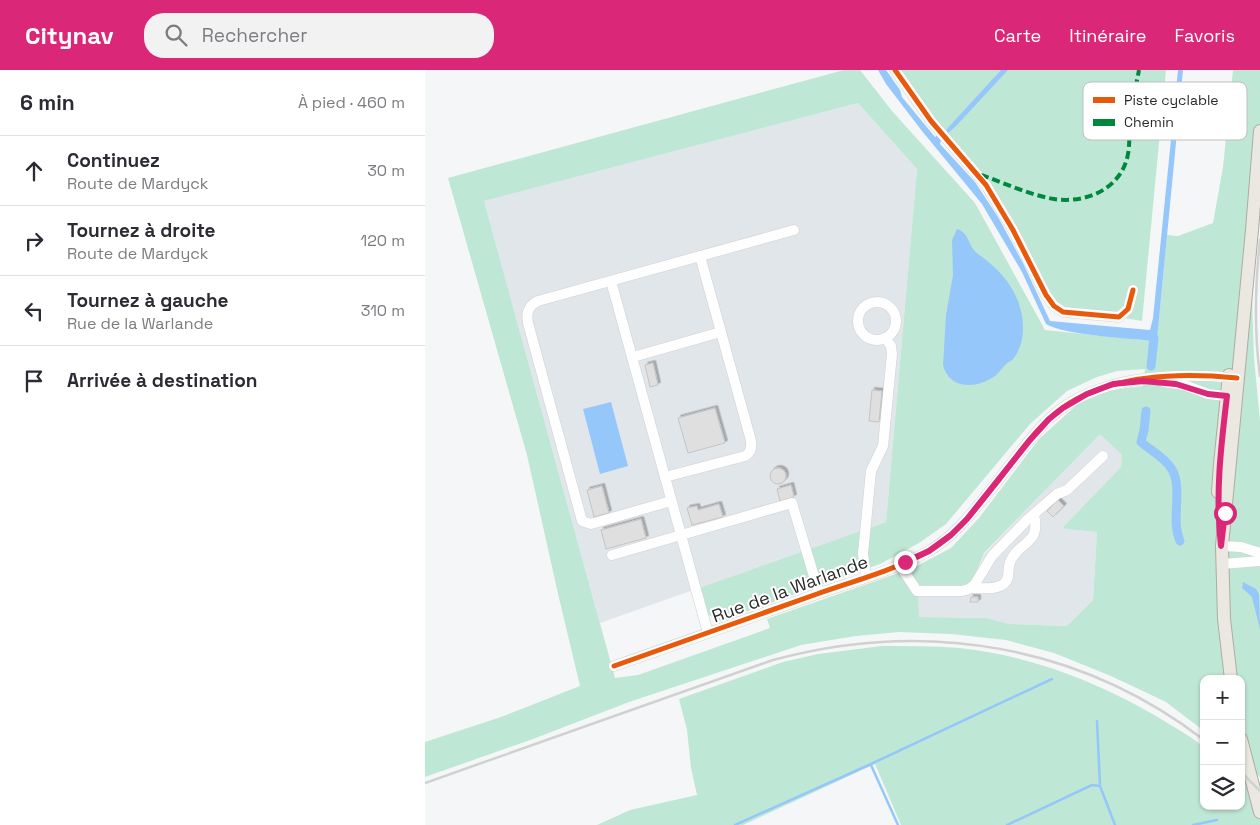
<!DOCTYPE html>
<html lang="fr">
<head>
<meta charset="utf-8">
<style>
  body { margin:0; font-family:"Space Grotesk",sans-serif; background:#f2f2f3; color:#2b2b33 }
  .controls { position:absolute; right:15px; bottom:15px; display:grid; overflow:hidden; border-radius:10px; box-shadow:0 1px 4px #0004 }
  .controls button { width:45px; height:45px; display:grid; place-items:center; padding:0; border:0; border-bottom:1px solid #e1e1e2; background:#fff; color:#2b2b33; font:25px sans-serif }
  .stop { position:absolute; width:15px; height:15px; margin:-11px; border:4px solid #db2777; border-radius:50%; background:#fff }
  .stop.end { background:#db2777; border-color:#fff; box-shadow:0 1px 5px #0008 }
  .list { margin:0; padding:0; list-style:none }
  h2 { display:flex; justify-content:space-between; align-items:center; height:65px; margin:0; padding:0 20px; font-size:21px }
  h2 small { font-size:16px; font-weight:400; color:#7c7c81 }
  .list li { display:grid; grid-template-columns:32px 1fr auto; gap:15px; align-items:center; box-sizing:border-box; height:70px; padding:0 20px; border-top:1px solid #e1e1e2 }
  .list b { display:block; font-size:19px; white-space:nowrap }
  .list p { margin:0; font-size:16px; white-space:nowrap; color:#7c7c81 }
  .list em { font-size:16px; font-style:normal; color:#7c7c81 }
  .icon { flex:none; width:28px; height:28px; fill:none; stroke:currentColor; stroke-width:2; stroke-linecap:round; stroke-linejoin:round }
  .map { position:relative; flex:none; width:835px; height:755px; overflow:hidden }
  header { display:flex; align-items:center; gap:30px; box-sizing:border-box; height:70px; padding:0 25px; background:#db2777; color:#fff }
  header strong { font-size:24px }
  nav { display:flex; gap:28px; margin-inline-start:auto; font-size:18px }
  .search { width:350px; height:45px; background:#f2f2f3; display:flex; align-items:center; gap:12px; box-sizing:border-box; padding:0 18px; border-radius:20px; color:#7c7c81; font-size:19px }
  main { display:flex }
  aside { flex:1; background:#fff }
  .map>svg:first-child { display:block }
</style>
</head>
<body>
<header>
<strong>Citynav</strong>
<div class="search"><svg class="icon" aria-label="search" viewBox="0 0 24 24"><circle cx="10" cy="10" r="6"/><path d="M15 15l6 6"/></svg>Rechercher</div>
<nav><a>Carte</a><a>Itinéraire</a><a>Favoris</a></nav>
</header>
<main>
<aside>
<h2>6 min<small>À pied · 460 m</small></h2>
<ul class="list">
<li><svg class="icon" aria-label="ahead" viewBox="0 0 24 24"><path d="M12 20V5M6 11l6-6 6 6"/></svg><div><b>Continuez</b><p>Route de Mardyck</p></div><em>30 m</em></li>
<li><svg class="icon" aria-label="right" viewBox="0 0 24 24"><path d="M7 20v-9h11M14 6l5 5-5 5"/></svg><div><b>Tournez à droite</b><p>Route de Mardyck</p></div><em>120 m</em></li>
<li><svg class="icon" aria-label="left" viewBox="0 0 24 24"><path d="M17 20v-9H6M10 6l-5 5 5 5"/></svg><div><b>Tournez à gauche</b><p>Rue de la Warlande</p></div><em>310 m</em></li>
<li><svg class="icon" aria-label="arrive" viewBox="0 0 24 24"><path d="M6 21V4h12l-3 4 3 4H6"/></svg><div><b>Arrivée à destination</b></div></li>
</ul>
</aside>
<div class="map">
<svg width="835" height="755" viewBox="0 0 835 755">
  <defs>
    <filter id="shadow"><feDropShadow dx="2.5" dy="-2.5" stdDeviation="0" flood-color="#0004"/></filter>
  </defs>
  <rect width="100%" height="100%" fill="#f5f6f7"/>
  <g fill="#e1e6ea">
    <path d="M433,33L492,99L461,452L175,553L59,131Z"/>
    <path d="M675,363L697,385L696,397L638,457L640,459L672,462L668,530L642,556L584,554L562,548L494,547L493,515H541L553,500L559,484Z"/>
  </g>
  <g fill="#bfe7d5" fill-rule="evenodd">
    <path d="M419,0H435L467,41L550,133L620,260L726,271L724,280L731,279L742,165L753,166L788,153L798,97L808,0H835V146L827,227L829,288L835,351V707L816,691V609H779V661L741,632L686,606L629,583L581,570L526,564L474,562L431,566L376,575L204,632L108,669L0,707V672L76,647L155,616L134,528L102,385L23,108ZM433,33L492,99L461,452L274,518L282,544L295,551L455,494L494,473L521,454L605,354L642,321L672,307L692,301L720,299L718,316L685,320L654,333L614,369L554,448L526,478L488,498L342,549L345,558L213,605L190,608L59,131ZM675,364L697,385L696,397L638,457L640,459L672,462L668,530L642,556L584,554L562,548L494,547L493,515H541L548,511L559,483Z"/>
    <path d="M473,0H741L717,251L640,238L629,232L554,99L512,52Z"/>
    <path d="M457,576C483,576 508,576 534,578C603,585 671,611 731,646C747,656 764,665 779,677V736H816V709L835,728V755H476L450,694L318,755H172L205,740L272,725L266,698L262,660L254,629L358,592L393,584Z"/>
  </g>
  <g fill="#96c7fa">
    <path d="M453,0H461L475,20L477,27L510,67L520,61L576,0H583L532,55L516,70L515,74L550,112L573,147L598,193L625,251L725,260L728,248L753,0H758L731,280H725L726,271C702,268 639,265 621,254L597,202L557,134L497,61L461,14Z"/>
    <path d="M532,159C545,163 543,177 553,184C579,202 598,226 598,259C598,269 595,280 589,288C587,291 583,292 580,295C577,298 574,303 570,306C552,319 524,320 518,295L521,245L528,205L527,170Z"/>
    <path d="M186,332L203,396L175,404L158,339Z"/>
    <path d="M818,512L831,519L834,524L835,560L827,527L817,518Z"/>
  </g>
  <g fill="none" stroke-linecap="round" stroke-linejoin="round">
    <g stroke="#96c7fa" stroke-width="2.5">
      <path d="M672,651L675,716L690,755"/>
      <path d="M446,695L473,755"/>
      <path d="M310,755L446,694L627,609"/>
      <path d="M582,755L667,715L675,716"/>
      <path d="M768,755L792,750"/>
    </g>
    <g stroke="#96c7fa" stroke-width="9">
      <path d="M726,296L729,268"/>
      <path d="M721,341L719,360L716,372C725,380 740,388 746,398C759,417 745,449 755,471"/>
    </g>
  </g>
  <g fill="#dfdfdf" stroke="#c4c4c4" filter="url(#shadow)">
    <path d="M228,293L233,315L225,317L220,295Z"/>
    <path d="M447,320L457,321L454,352L444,351Z"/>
    <path d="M290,338L300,373L263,383L253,348Z"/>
    <circle cx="353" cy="406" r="8"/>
    <path d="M366,415L369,427L355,431L352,419Z"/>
    <path d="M177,416L184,443L169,447L162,420Z"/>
    <path d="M633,430L639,436L628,447L622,441Z"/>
    <path d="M294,434L298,447L267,455L262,438L272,436L273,440Z"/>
    <path d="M216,449L221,468L181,479L176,460Z"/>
    <path d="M546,527H553V532H545Z"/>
  </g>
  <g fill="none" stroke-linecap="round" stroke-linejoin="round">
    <defs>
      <g id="minor">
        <path d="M470,0L506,51L561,115L588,160L621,225L629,236L638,242L694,247L703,239L708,220"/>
        <path d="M186,211L283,563"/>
        <circle cx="452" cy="251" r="19"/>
        <path d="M208,287L296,262"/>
        <path d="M739,312L759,315L783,324L808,327"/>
        <path d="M240,407L320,386C327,382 327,374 325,367L275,186"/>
        <path d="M246,431L166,454L157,451L103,253C101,243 103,236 113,231L369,160"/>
        <path d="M797,476L816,477L835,483"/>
        <path d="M187,485L367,433L394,523"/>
        <path d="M474,494L492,521H537L544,519L550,514L567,486L602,450L632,424L642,420L678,386"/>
        <path d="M797,494L835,491"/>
        <path d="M441,506L438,484L446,401L458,376L467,284L466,276L460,268"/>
        <path d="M546,518C555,518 569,520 577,515C587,509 581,499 586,490C596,470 616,474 609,445"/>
        <path d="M189,596C256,573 322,549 389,525C426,512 467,501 502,482C531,466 550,439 571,413C588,392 604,368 624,349C670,305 750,302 811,308"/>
      </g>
      <g id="major">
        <path d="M793,422L795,394L804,305"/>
        <path d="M806,609L799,549L797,476L827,160L835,61"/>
        <path d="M816,669L835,742"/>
      </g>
    </defs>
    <use href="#minor" stroke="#d1d1d2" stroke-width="11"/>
    <use href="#major" stroke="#afaba0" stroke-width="14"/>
    <use href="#minor" stroke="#fefefe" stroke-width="10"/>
    <use href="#major" stroke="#eae8e1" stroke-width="12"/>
    <g stroke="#d0d1d1" stroke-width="2.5">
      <path d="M835,170C830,216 829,261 835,306"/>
      <path d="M816,702L835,721"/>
      <path d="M0,713L348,590C499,549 654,574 779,670"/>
    </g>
    <path stroke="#00873e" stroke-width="4" stroke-dasharray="8 4" stroke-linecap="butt" d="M556,105C580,113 604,125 629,129C662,134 697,118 703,84C705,73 704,61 705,49C707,33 711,16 714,0"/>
    <defs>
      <g id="cycleway">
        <path d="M470,0L506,51L561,115L588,160L621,225L629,236L638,242L694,247L703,239L708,220"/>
        <path d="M189,596C257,572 324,548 392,524C429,511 470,500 504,481C533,464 552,437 573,411C589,390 605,366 626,347C674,304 751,302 812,308"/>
      </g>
    </defs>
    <use href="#cycleway" stroke="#fff" stroke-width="8"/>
    <use href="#cycleway" stroke="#e8590c" stroke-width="5"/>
  </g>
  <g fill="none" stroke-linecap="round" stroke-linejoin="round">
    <path stroke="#db2777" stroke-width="6" d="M480,492L504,481L526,465L542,449L605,370L624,349L638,338L662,324L688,314L718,311L751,314L783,324L802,326C796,376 790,425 796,476L800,443"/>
  </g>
  <g text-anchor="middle" stroke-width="4" stroke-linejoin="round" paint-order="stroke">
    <g font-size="18" fill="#2a2a2b" stroke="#fff">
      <text transform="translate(365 519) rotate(-20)" y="6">Rue de la Warlande</text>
    </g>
  </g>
  <rect x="658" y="12" width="164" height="58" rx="8" fill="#fff" stroke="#bfbfbf" stroke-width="1"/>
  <rect x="668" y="27" width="22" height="6" fill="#e8590c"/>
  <rect x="668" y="49" width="22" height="7" fill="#00873e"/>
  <g font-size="14" fill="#2a2a2b">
    <text x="699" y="35">Piste cyclable</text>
    <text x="699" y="57">Chemin</text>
  </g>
</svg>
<div class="controls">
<button>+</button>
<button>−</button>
<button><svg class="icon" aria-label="layers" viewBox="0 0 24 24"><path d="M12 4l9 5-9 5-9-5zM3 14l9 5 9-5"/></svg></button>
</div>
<div class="stop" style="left:800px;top:443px"></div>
<div class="stop end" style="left:480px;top:492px"></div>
</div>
</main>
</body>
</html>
